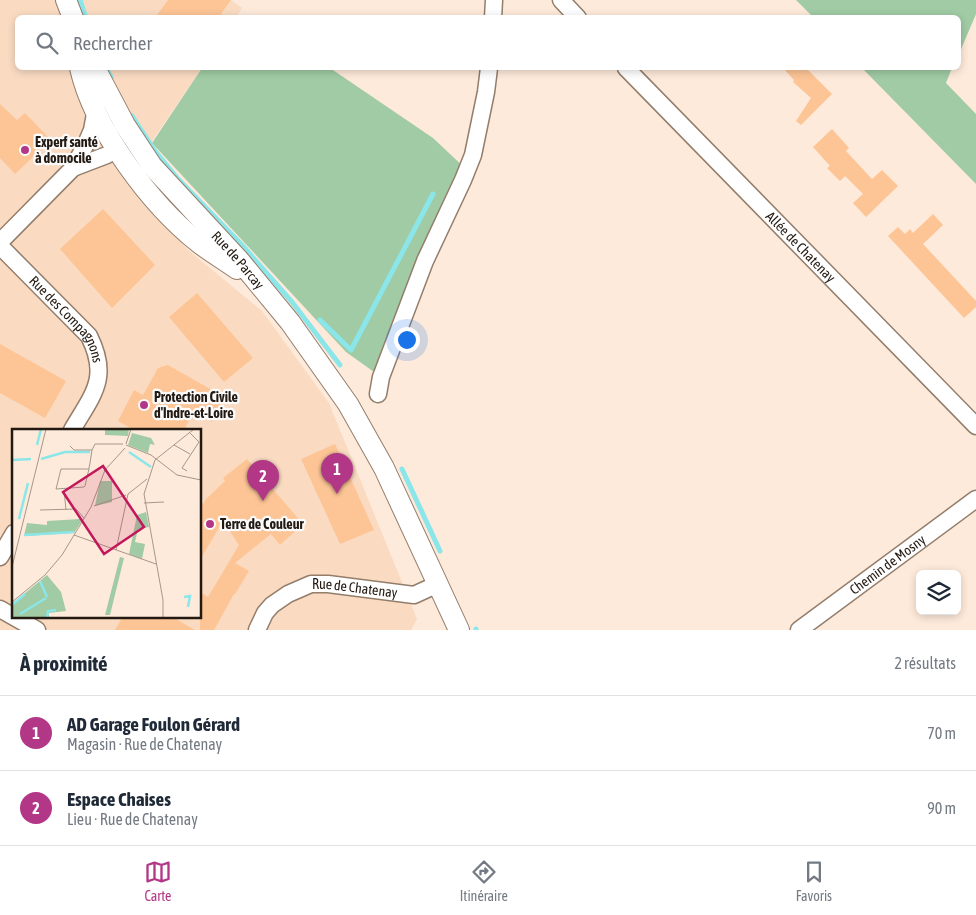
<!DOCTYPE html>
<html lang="fr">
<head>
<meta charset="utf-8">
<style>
  body { margin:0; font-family:"Asap Condensed",sans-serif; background:#f6f6f7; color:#1f2937 }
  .controls { position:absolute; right:15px; bottom:15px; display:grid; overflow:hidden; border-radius:8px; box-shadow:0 2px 8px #0003 }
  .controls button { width:45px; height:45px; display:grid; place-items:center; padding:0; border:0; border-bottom:1px solid #e0e1e3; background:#fff; color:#1f2937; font:25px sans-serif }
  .you { position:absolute; left:406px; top:339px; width:18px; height:18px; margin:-12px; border:4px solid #fff; border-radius:50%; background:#1a73e8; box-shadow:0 0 0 8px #1a73e833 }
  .badge { display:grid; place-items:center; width:32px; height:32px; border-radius:50%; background:#b33787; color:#fff; font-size:16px; font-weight:700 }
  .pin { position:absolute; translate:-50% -41px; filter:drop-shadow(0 1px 2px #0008) }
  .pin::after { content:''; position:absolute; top:26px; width:18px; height:15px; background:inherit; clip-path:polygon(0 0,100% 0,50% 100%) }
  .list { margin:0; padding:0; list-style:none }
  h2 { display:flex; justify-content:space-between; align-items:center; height:65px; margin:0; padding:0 20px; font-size:21px }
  h2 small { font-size:16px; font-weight:400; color:#747a83 }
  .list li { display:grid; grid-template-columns:32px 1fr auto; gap:15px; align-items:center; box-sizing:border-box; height:75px; padding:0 20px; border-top:1px solid #e0e1e3 }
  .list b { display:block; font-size:19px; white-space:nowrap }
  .list p { margin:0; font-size:16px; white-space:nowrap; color:#747a83 }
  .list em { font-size:16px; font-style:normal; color:#747a83 }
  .icon { flex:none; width:28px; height:28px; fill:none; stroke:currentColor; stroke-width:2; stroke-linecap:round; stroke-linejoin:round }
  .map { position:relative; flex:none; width:976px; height:630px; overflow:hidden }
  .search { position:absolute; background:#fff; box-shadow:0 2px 8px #0003; left:15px; right:15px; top:15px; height:55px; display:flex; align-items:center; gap:12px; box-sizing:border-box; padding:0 18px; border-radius:8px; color:#747a83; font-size:19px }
  .sheet { height:215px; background:#fff }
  nav { display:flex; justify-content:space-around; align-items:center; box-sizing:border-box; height:70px; border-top:1px solid #e0e1e3; background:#fff; font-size:14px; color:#747a83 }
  nav a { display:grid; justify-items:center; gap:2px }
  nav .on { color:#b33787 }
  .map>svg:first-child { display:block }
</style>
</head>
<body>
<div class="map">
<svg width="976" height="630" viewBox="0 0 976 630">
  <rect width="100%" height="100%" fill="#feeada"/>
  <path fill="#fadbc2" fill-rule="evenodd" d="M0,0H231L242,8L236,18H18V68H202L126,179L188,250L262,311L329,403L417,619L411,630H0ZM14,430H200V616H14Z"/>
  <g fill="#a0cba4">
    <path d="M796,0H976V14L959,54L958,18L813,17Z"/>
    <path d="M202,68H330L433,138L467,170L381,377L346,352L152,143Z"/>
    <path d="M862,68H952L946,83L976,114V184Z"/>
  </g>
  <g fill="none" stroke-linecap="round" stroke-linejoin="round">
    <g stroke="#8ae6e9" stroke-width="5">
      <path d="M80,0L86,18"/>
      <path d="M106,68L111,77"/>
      <path d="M132,116L155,151L178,179L242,245L292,302L340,365"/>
      <path d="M320,320L351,350L433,194"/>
      <path d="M402,469L440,551"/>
      <path d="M476,629V630"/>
    </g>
  </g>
  <g fill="#fdc596">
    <path d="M168,0H231L218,18H155Z"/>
    <path d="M783,68H806L832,94L801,125L796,121L811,98L793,82L794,80Z"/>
    <path d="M0,104L17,120L25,113L51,140L15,174L0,158Z"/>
    <path d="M832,129L849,148L846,151L872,179L882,170L898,186L866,217L853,203L863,194L845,176L840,181L827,168L830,166L813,147Z"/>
    <path d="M103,209L155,265L112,308L60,249Z"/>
    <path d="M933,214L943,225L923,244L976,301V307L964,318L888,236L898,227L905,234L910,229L913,233Z"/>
    <path d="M197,293L253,358L224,382L169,317Z"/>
    <path d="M0,344L66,381L45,418L0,393Z"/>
    <path d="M168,365L226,398L212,422L194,412L184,430H134L118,421L134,390L143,395L158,368Z"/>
    <path d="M335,444L374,530L340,544L301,459Z"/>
    <path d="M247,459L303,524L280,545L271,534L235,563L249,571L235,594H234L214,630H200V592L208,597L239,545L223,521L200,560V509L206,499L225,481L223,478Z"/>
    <path d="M123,616H171L195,630H115Z"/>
  </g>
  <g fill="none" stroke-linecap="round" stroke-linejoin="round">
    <defs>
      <g id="minor">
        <path d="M561,0L578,18"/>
        <path d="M493,18L494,0"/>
        <path id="s1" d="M626,68L976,426"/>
        <path d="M73,168L107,155"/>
        <path d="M0,242L73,168L86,144L92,130L95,114L94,105"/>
        <path id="s2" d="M0,246L89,336C110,378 93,394 72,430"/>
        <path d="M378,394L381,377L425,261L463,180L473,155L486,92L489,68"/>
        <path d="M0,557L14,533"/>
        <path d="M0,609L37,630"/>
        <path id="s3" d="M257,630L265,613L272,605L288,594L311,584H328L414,595L438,584"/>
        <path id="s4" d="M799,630L976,499"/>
      </g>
      <g id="tertiary">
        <path d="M66,0L73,18"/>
        <path d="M80,68C94,129 150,204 199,243C211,252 224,260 237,269"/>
        <path id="s5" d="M95,68L125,125L152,166L239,260L290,322L348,404L384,468L459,630"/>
      </g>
    </defs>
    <use href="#minor" stroke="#937d6b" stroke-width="19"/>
    <use href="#tertiary" stroke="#937d6b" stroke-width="22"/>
    <use href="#minor" stroke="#fff" stroke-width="16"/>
    <use href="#tertiary" stroke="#fff" stroke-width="20"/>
  </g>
  <g fill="#b33787" stroke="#fbfbfb" stroke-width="2">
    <circle cx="25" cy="150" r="5"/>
    <circle cx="144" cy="405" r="5"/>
    <circle cx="210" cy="524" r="5"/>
  </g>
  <g text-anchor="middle" stroke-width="4.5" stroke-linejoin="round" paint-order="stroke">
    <g font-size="14" font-weight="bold" fill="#221912" stroke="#fbfbfb" text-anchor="start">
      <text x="35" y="147">Experf santé<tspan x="35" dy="16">à domocile</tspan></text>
      <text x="154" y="402">Protection Civile<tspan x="154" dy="16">d'Indre-et-Loire</tspan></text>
      <text x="220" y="529">Terre de Couleur</text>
    </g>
    <g font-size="14" fill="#221912" stroke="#fbfbfb">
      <text dy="5" stroke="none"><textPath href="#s1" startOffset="250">Allée de Chatenay</textPath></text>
      <text dy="5" stroke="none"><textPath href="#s5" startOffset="241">Rue de Parcay</textPath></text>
      <text dy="5" stroke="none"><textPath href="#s2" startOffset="100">Rue des Compagnons</textPath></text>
      <text dy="5" stroke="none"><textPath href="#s4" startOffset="110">Chemin de Mosny</textPath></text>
      <text dy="5" stroke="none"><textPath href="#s3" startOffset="118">Rue de Chatenay</textPath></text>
    </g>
  </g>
  <g transform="translate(12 429)">
    <rect width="189" height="189" fill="#feeada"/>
    <path d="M93,0H117L116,7L93,6ZM120,4L139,9L143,16L138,15L136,24L116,16ZM88,52H100V73L83,77ZM134,83L137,98L126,100L123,113L133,115L130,130L117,125L125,86ZM68,90L69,93L62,104L12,107L15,94L35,96V92ZM108,128L112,129L98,186H93ZM35,146L49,163L54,182L37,184V189H0V175Z" fill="#a0cba4"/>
    <path fill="none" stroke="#8ae6e9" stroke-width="2.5" d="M25,16L29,0M117,23L139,38M29,30L53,23H78M0,31L19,30M7,90L16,54M12,106L62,103M28,152L35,168M172,168L178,167L176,178M0,176L13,165M8,185L34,169M35,189L36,182L44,181"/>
    <path fill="none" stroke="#a6968a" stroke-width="1" d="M114,15L119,0M114,16L139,26L165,46L189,51M162,16L178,25M58,17L62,21H80L83,15H111M77,40H49L44,60L72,58L73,57L76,44L77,40V39L78,34L80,21M92,42L113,19M175,42L170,39L187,13L178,4M52,61L54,81M132,74L152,73M82,77L114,66M28,81L64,80L72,89M62,106L144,135M104,121L116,65L135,50M0,138L34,0M0,173L33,146L50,126L79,78L93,41M151,189V171L132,65L143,31L182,0"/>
    <path fill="#c2185b" fill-opacity="0.15" stroke="#c2185b" stroke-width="2.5" d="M91,37L132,98L92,125L51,63Z"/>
    <rect width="189" height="189" fill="none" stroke="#221912" stroke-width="2.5"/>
  </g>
</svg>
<div class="controls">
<button><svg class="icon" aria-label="layers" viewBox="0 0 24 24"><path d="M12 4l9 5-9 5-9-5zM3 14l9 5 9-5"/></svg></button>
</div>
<div class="you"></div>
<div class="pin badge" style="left:337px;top:494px">1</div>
<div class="pin badge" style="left:263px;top:501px">2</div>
<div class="search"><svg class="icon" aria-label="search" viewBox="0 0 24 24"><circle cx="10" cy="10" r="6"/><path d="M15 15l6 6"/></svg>Rechercher</div>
</div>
<section class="sheet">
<h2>À proximité<small>2 résultats</small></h2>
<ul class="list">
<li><span class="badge">1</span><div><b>AD Garage Foulon Gérard</b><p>Magasin · Rue de Chatenay</p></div><em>70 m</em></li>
<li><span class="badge">2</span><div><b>Espace Chaises</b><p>Lieu · Rue de Chatenay</p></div><em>90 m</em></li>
</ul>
</section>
<nav>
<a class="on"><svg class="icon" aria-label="map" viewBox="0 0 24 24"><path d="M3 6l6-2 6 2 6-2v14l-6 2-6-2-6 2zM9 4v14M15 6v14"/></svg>Carte</a>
<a><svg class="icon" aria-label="directions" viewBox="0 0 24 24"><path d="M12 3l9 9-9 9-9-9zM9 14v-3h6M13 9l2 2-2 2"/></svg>Itinéraire</a>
<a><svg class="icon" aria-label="saved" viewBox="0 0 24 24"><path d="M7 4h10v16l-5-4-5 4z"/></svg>Favoris</a>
</nav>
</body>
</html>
